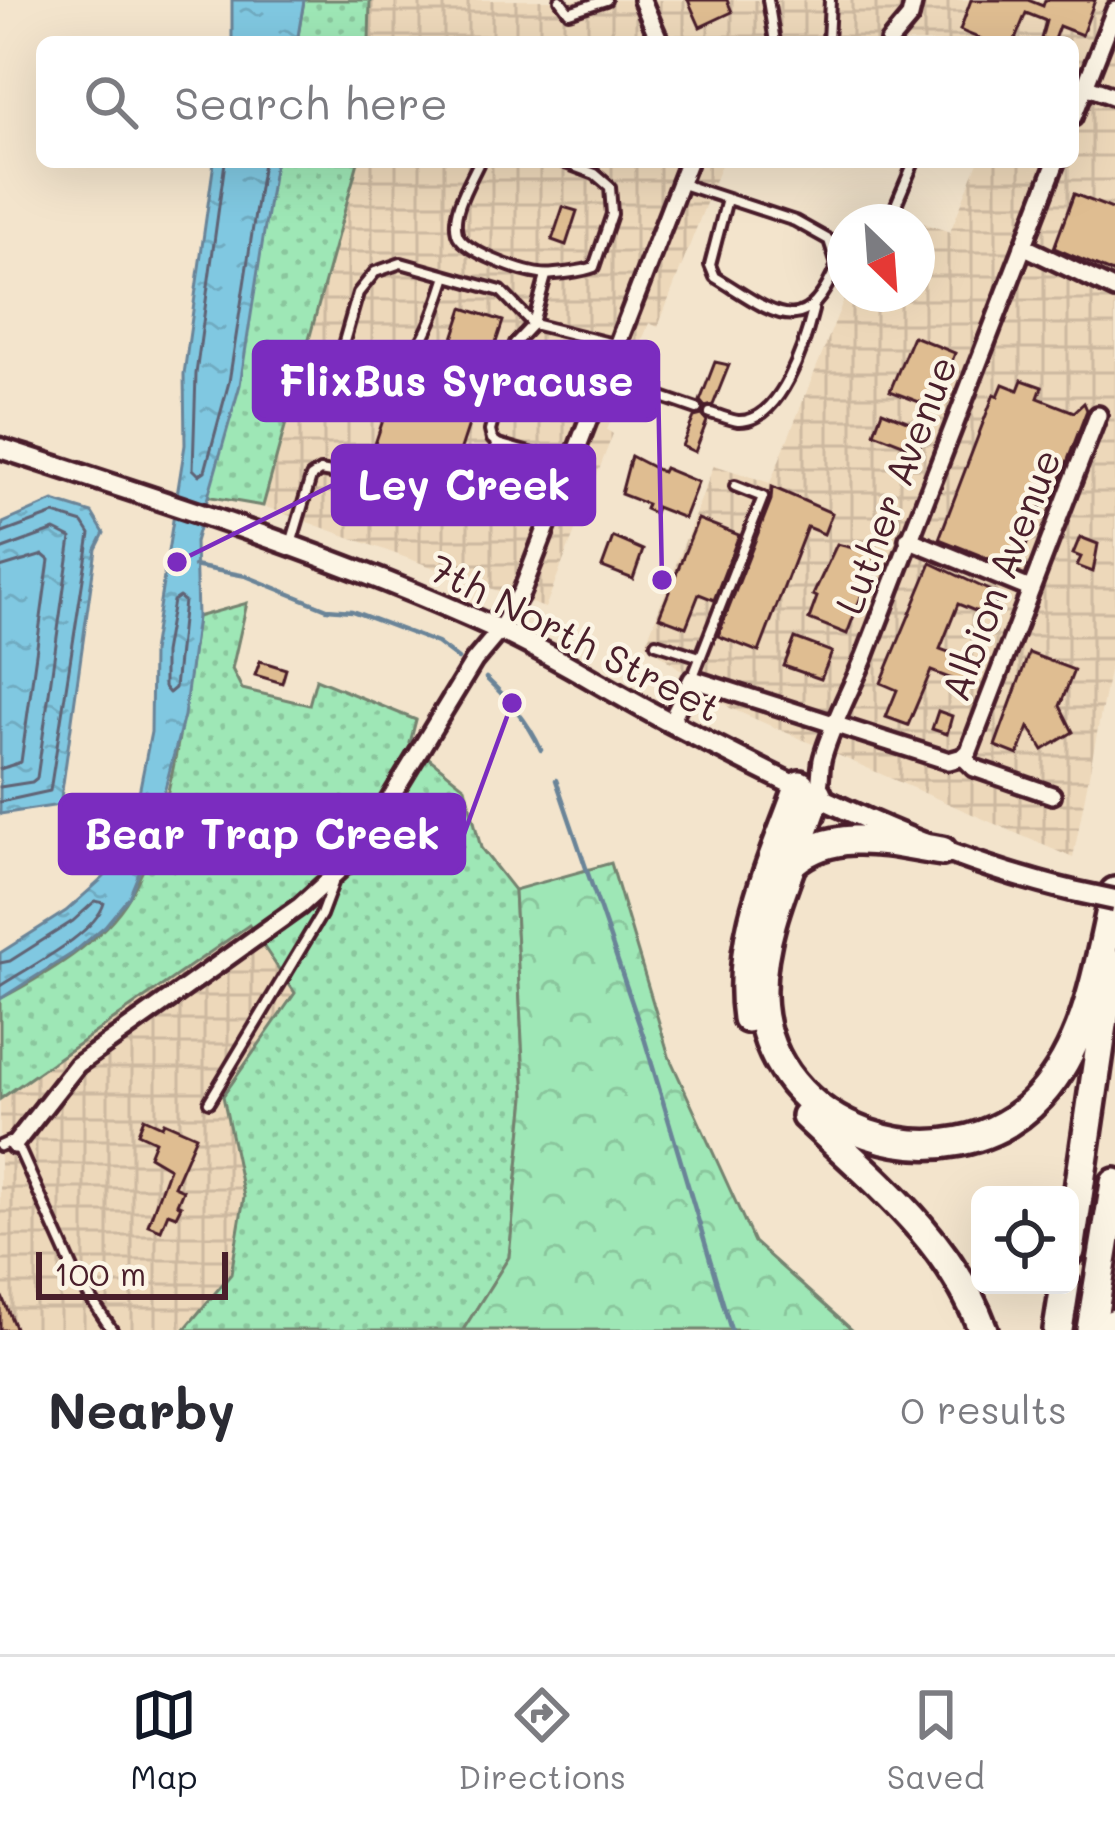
<!DOCTYPE html>
<html lang="en">
<head>
<meta charset="utf-8">
<style>
  body { margin:0; font-family:Mali,sans-serif; background:#f2f2f3; color:#2b2b33 }
  .controls { position:absolute; right:36px; bottom:36px; display:grid; overflow:hidden; border-radius:18px; box-shadow:0 12px 48px #0002 }
  .controls button { width:108px; height:108px; display:grid; place-items:center; padding:0; border:0; border-bottom:3px solid #e1e1e2; background:#fff; color:#2b2b33; font:60px sans-serif }
  .compass { position:absolute; left:827px; top:204px; width:108px; height:108px; border-radius:50%; background:#fff; box-shadow:0 12px 48px #0002; rotate:155deg }
  .scale { position:absolute; left:36px; bottom:30px; width:192px; box-sizing:border-box; padding-left:12px; border:6px solid #4a1f2b; border-top:0; font-size:33px; line-height:42px; white-space:nowrap; color:#4a1f2b; -webkit-text-stroke:9px #fcf5e5; paint-order:stroke }
  .list { margin:0; padding:0; list-style:none }
  h2 { display:flex; justify-content:space-between; align-items:center; height:156px; margin:0; padding:0 48px; font-size:51px }
  h2 small { font-size:39px; font-weight:400; color:#7c7c81 }
  .icon { flex:none; width:66px; height:66px; fill:none; stroke:currentColor; stroke-width:2; stroke-linecap:round; stroke-linejoin:round }
  .map { position:relative; flex:none; width:1115px; height:1330px; overflow:hidden }
  .search { position:absolute; background:#fff; box-shadow:0 12px 48px #0002; left:36px; right:36px; top:36px; height:132px; display:flex; align-items:center; gap:30px; box-sizing:border-box; padding:0 42px; border-radius:18px; color:#7c7c81; font-size:45px }
  .sheet { height:324px; background:#fff }
  nav { display:flex; justify-content:space-around; align-items:center; box-sizing:border-box; height:168px; border-top:3px solid #e1e1e2; background:#fff; font-size:33px; color:#7c7c81 }
  nav a { display:grid; justify-items:center; gap:6px }
  nav .on { color:#111827 }
  .map>svg:first-child { display:block }
</style>
</head>
<body>
<div class="map">
<svg width="1115" height="1330" viewBox="0 0 1115 1330">
  <defs>
    <pattern id="industrial-grid" width="8" height="8" patternUnits="userSpaceOnUse" patternTransform="scale(3)"><rect width="8" height="8" fill="#edd8ba"/><path d="M0 4h8M4 0v8" fill="none" stroke="#cdb9a0"/></pattern>
    <pattern id="grass-dots" width="8" height="8" patternUnits="userSpaceOnUse" patternTransform="scale(3)"><rect width="8" height="8" fill="#9ee7b6"/><path d="M2 2h.1M6 6h.1" fill="none" stroke="#8ac69d" stroke-width="1.8" stroke-linecap="round"/></pattern>
    <pattern id="forest-crowns" width="20" height="18" patternUnits="userSpaceOnUse" patternTransform="scale(3)"><rect width="20" height="18" fill="#9ee7b6"/><path d="M2 6a3 3 0 1 1 6 0M12 15a3 3 0 1 1 6 0" fill="none" stroke="#8ac69d"/></pattern>
    <pattern id="water-ripples" width="26" height="14" patternUnits="userSpaceOnUse" patternTransform="scale(3)"><rect width="26" height="14" fill="#80c8e1"/><path d="M2 4q2-2 4 0t4 0M15 11q2-2 4 0t4 0" fill="none" stroke="#70abc1"/></pattern>
  </defs>
  <rect width="100%" height="100%" fill="#f3e4cc"/>
  <filter id="ink" filterUnits="userSpaceOnUse"><feTurbulence type="fractalNoise" baseFrequency=".00833" numOctaves="2"/><feDisplacementMap in="SourceGraphic" scale="24" xChannelSelector="R" yChannelSelector="G"/><feConvolveMatrix kernelMatrix="1 2 1 2 8 2 1 2 1" color-interpolation-filters="sRGB"/></filter>
  <g filter="url(#ink)">
    <g fill="url(#industrial-grid)">
      <path d="M370,0H1115V640L1073,858L730,708L646,643L714,465L770,483L846,294H917V222L914,220L950,232L978,162H1073V42H369Z"/>
      <path d="M358,162H722L658,327L649,323L607,430L613,434L545,608L263,506Z"/>
      <path d="M248,925L295,993L223,1096L244,1197L231,1275L184,1330H0V1099Z"/>
    </g>
    <g fill="url(#grass-dots)" stroke="#748370" stroke-width="3">
      <path d="M304,0H370L369,42H297Z"/>
      <path d="M275,162H358L263,506L200,495Z"/>
      <path d="M247,603L232,669L242,689L309,705L316,679L416,720L410,743L465,787L481,848L514,890L525,1097L509,1257L463,1330H184L231,1274L244,1197L223,1096L295,993L249,925L0,1099V999C45,975 103,942 130,896C171,825 186,698 197,617Z"/>
    </g>
    <path fill="url(#forest-crowns)" stroke="#748370" stroke-width="3" d="M611,863L669,1056L754,1242L852,1330H463L509,1257L525,1097L514,890Z"/>
    <g fill="url(#water-ripples)" stroke="#6a8498" stroke-width="3">
      <path d="M232,0H304L297,42H232Z"/>
      <path d="M214,162H275L240,385L195,542L197,617L184,716L150,846L129,897L105,926L73,953L0,999V953L66,911L103,878L120,858L134,818L151,732L152,652L185,445L184,374Z"/>
      <path d="M53,501L92,513L104,533L96,549L60,805L0,814V541L3,523Z"/>
    </g>
    <g fill="none" stroke-linecap="round" stroke-linejoin="round">
      <g stroke="#606374" stroke-width="3">
        <path d="M225,162L196,374L193,469L199,475L205,471L229,382L263,162"/>
        <path d="M0,534L54,514L83,523L90,534L50,791L0,802"/>
        <path d="M0,550L55,530L71,538L37,778L32,782L0,787"/>
        <path d="M0,568L43,555L49,560L21,762L0,769"/>
        <path d="M179,597L184,601L175,688L169,693L164,687V653L173,601Z"/>
        <path d="M0,963L10,961L73,921L95,901L104,903C96,934 27,968 0,986"/>
      </g>
      <g stroke="#6a8498" stroke-width="4.5">
        <path d="M194,566L246,576L327,609L352,611L437,643L458,659"/>
        <path d="M486,678C509,700 528,721 541,750"/>
        <path d="M556,780L645,1041L731,1330"/>
      </g>
    </g>
    <g fill="#dfbd91" stroke="#4a1f2b" stroke-width="3">
      <path d="M688,0H727L732,12L700,27Z"/>
      <path d="M971,0H1028L1043,6L1045,0H1095L1082,35L1059,26L1053,42L1041,39L1046,21L1026,13L1014,42H988L966,33L960,30Z"/>
      <path d="M1074,194L1115,210V274L1054,248Z"/>
      <path d="M563,207L577,211L566,245L552,240Z"/>
      <path d="M463,308L503,321L448,488L369,462L388,405L427,417Z"/>
      <path d="M913,336L955,353L935,408L890,391Z"/>
      <path d="M715,362L729,365L713,405L705,407L700,401Z"/>
      <path d="M1022,380L1042,387L1038,398L1074,412L1084,403L1087,410L1053,499L1045,496L1017,570L939,539L994,394L998,396L1003,384L1018,390Z"/>
      <path d="M882,411L927,429L918,450L874,433Z"/>
      <path d="M702,415L707,421L695,452L682,446L694,417Z"/>
      <path d="M631,456L662,472L664,468L698,482L684,518L656,507L654,513L645,509L647,504L621,494Z"/>
      <path d="M772,487L832,513L824,534L807,527L759,652L718,636L771,500Z"/>
      <path d="M698,519L739,535L714,600L699,594L686,627L659,617Z"/>
      <path d="M613,537L643,550L633,579L602,567Z"/>
      <path d="M1080,537L1098,544L1093,572L1077,566L1081,557L1073,554Z"/>
      <path d="M837,544L877,554L847,634L809,619L817,597L813,595Z"/>
      <path d="M931,563L999,595L990,617L958,604L940,649L978,663L970,686L931,671L908,725L886,717L897,690L881,683Z"/>
      <path d="M795,638L832,652L821,679L784,666Z"/>
      <path d="M1029,653L1074,670L1060,706L1073,732L1043,750L1029,727L1018,755L995,746Z"/>
      <path d="M260,661L286,669L282,683L255,675Z"/>
      <path d="M938,711L952,716L947,734L932,729Z"/>
      <path d="M144,1118L162,1126L164,1122L196,1136L174,1186L183,1190L177,1204L181,1206L176,1216L168,1213L161,1230L148,1225L169,1168L149,1156L155,1141L138,1133Z"/>
      <path d="M0,1292L16,1330H0Z"/>
    </g>
    <g fill="none" stroke-linecap="round" stroke-linejoin="round">
      <defs>
        <g id="service">
          <path d="M560,0L569,12L606,0"/>
          <path d="M768,0L775,42"/>
          <path d="M828,42L830,0"/>
          <path d="M479,162C470,182 451,211 457,233C462,251 521,272 540,274C549,276 585,271 594,267L612,214L610,187L595,174L563,162"/>
          <path d="M682,184L795,221L829,240L837,265C804,346 772,311 715,277L710,265L727,199"/>
          <path d="M882,222L892,214L914,162"/>
          <path d="M447,276C432,322 413,388 352,382L342,370L339,359L358,293L375,272L401,263L501,291L533,324"/>
          <path d="M533,323L546,276"/>
          <path d="M607,378L697,409"/>
          <path d="M710,413C719,415 730,420 738,421C781,423 805,343 813,310"/>
          <path d="M571,465L498,444L492,439L490,431L515,343L533,324L617,345"/>
          <path d="M291,544L311,477L320,471L371,480L444,507C474,505 486,468 498,444"/>
          <path d="M656,643L700,657"/>
          <path d="M692,679L763,497L735,486"/>
          <path d="M209,1102L321,915L333,883"/>
          <path d="M0,1146L9,1142L20,1151L77,1278L112,1330"/>
        </g>
        <g id="minor">
          <path d="M642,0L660,42"/>
          <path d="M889,42L910,17L914,0"/>
          <path d="M1085,86L1115,97"/>
          <path d="M1073,117L1115,10"/>
          <path d="M1023,246L1115,290"/>
          <path d="M908,539L1030,589"/>
          <path d="M670,723L692,679L949,761L963,757"/>
          <path d="M963,757L969,751L1098,415"/>
          <path d="M963,757L974,768L1052,795"/>
          <path d="M817,794C822,781 819,769 823,756C833,722 851,689 865,656L1056,162"/>
          <path d="M14,1145L77,1065L300,906L356,855L474,661L500,630L522,591L688,162"/>
        </g>
        <path id="tertiary" d="M0,448C167,502 335,555 495,628C556,655 612,693 671,723C799,789 933,858 1073,891"/>
        <g id="motorway">
          <path d="M817,794C797,858 759,927 761,996C764,1132 950,1195 1040,1096C1089,1042 1099,961 1115,892"/>
          <path d="M793,862C837,826 890,843 942,851"/>
          <path d="M747,1018C735,937 773,861 800,785"/>
          <path d="M806,1116C874,1180 950,1240 983,1330"/>
          <path d="M1070,1251L1112,963"/>
          <path d="M1058,1330L1065,1285"/>
          <path d="M1091,1330L1115,1183"/>
          <path d="M1113,1330L1115,1323"/>
        </g>
      </defs>
      <use href="#service" stroke="#4a1f2b" stroke-width="16"/>
      <use href="#minor" stroke="#4a1f2b" stroke-width="24"/>
      <use href="#tertiary" stroke="#4a1f2b" stroke-width="27"/>
      <use href="#motorway" stroke="#4a1f2b" stroke-width="36"/>
      <use href="#service" stroke="#fcf5e5" stroke-width="8"/>
      <use href="#minor" stroke="#fcf5e5" stroke-width="15"/>
      <use href="#tertiary" stroke="#fcf5e5" stroke-width="18"/>
      <use href="#motorway" stroke="#fcf5e5" stroke-width="27"/>
      <defs>
        <path id="tertiary-bridge" d="M1073,891L1115,900"/>
      </defs>
      <use href="#tertiary-bridge" stroke="#4a1f2b" stroke-width="27" stroke-linecap="butt"/>
      <use href="#tertiary-bridge" stroke="#fcf5e5" stroke-width="18"/>
    </g>
  </g>
  <g text-anchor="middle" stroke-width="9" stroke-linejoin="round" paint-order="stroke">
    <g font-size="39" fill="#4a1f2b" stroke="#fcf5e5">
      <text transform="translate(896 485) rotate(-69)" y="14">Luther Avenue</text>
      <text transform="translate(1001 575) rotate(-69)" y="14">Albion Avenue</text>
      <text transform="translate(575 638) rotate(27)" y="14">7th North Street</text>
    </g>
  </g>
  <path fill="none" stroke="#7b2cbf" stroke-width="4.5" d="M662 580L658 381M177 562L333 485M512 703L464 834"/>
  <g fill="#7b2cbf" stroke="#fcf5e5" stroke-width="4.5">
    <circle cx="662" cy="580" r="12"/>
    <circle cx="177" cy="562" r="12"/>
    <circle cx="512" cy="703" r="12"/>
  </g>
  <g fill="#7b2cbf" stroke="#7b2cbf" stroke-width="4.5">
    <rect x="254" y="342" width="404" height="78" rx="12"/>
    <rect x="333" y="446" width="261" height="78" rx="12"/>
    <rect x="60" y="795" width="404" height="78" rx="12"/>
  </g>
  <g font-size="42" text-anchor="middle" font-weight="bold" fill="#fff">
    <text x="456" y="396">FlixBus Syracuse</text>
    <text x="464" y="500">Ley Creek</text>
    <text x="262" y="849">Bear Trap Creek</text>
  </g>
</svg>
<div class="controls">
<button><svg class="icon" aria-label="locate" viewBox="0 0 24 24"><circle cx="12" cy="12" r="6"/><path d="M12 2v4M12 18v4M2 12h4M18 12h4"/></svg></button>
</div>
<svg class="compass" viewBox="-18 -18 36 36"><path d="M0-13l5 13h-10z" fill="#e53935"/><path d="M0 13l5-13h-10z" fill="#7c7c81"/></svg>
<div class="scale">100 m</div>
<div class="search"><svg class="icon" aria-label="search" viewBox="0 0 24 24"><circle cx="10" cy="10" r="6"/><path d="M15 15l6 6"/></svg>Search here</div>
</div>
<section class="sheet">
<h2>Nearby<small>0 results</small></h2>
<ul class="list">
</ul>
</section>
<nav>
<a class="on"><svg class="icon" aria-label="map" viewBox="0 0 24 24"><path d="M3 6l6-2 6 2 6-2v14l-6 2-6-2-6 2zM9 4v14M15 6v14"/></svg>Map</a>
<a><svg class="icon" aria-label="directions" viewBox="0 0 24 24"><path d="M12 3l9 9-9 9-9-9zM9 14v-3h6M13 9l2 2-2 2"/></svg>Directions</a>
<a><svg class="icon" aria-label="saved" viewBox="0 0 24 24"><path d="M7 4h10v16l-5-4-5 4z"/></svg>Saved</a>
</nav>
</body>
</html>
